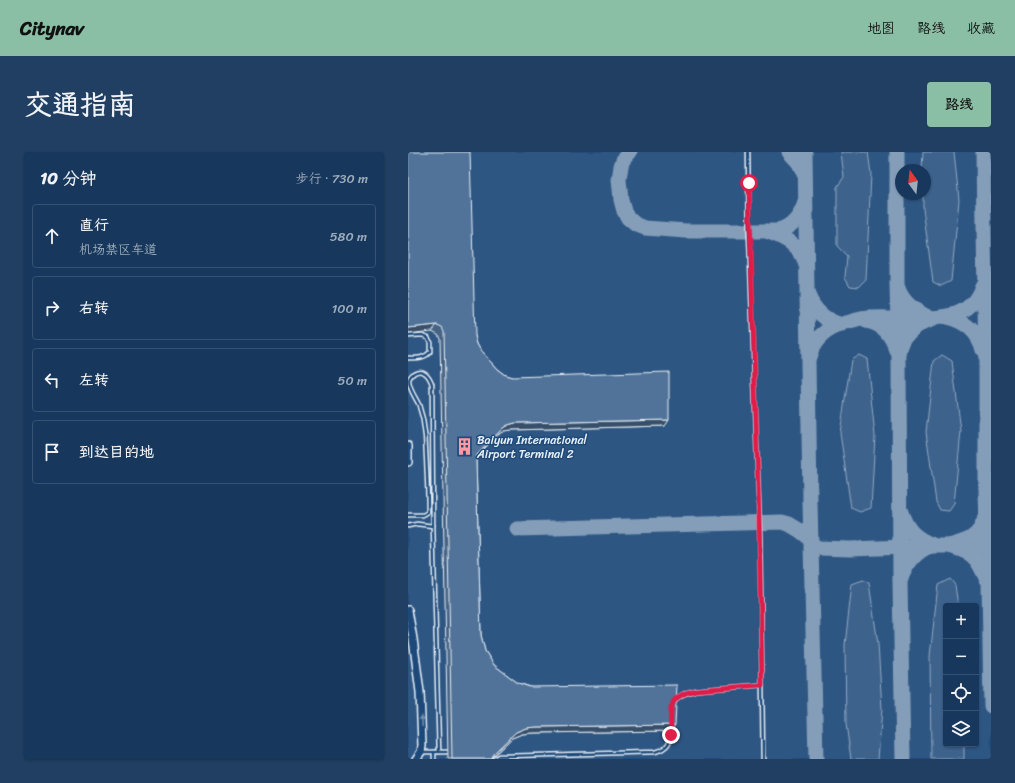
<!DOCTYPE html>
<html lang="zh">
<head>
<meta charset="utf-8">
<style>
  body { margin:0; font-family:Sriracha,"LXGW WenKai TC",sans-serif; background:#203f62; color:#f1f3f6 }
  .controls { position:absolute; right:12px; bottom:12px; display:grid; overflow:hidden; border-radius:4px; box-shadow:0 1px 3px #0004 }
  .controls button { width:36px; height:36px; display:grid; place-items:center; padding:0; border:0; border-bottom:1px solid #365272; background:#17385c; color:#f1f3f6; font:20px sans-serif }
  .compass { position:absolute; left:487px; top:12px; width:36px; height:36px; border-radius:50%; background:#17385c; box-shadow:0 1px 3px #0004; rotate:345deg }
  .stop { position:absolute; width:12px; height:12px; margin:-9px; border:3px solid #e11d48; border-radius:50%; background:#fff }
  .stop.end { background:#e11d48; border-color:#fff; box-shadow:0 1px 4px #0008 }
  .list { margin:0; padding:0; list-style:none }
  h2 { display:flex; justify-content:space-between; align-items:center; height:52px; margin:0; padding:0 16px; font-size:17px }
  h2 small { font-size:13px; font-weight:400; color:#9eacbb }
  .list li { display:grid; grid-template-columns:26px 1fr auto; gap:12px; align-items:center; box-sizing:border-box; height:64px; margin:0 8px 8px; padding:0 8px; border:1px solid #365272; border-radius:4px }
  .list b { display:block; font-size:15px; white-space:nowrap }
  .list p { margin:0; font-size:13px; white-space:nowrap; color:#9eacbb }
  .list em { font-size:13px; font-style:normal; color:#9eacbb }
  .icon { flex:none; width:22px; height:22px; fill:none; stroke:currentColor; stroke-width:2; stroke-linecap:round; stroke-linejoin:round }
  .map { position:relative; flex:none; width:583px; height:607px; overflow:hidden; border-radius:4px }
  header { display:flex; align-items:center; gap:24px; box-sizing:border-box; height:56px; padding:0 20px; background:#8abfa5; color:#111 }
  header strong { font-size:19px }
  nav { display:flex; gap:22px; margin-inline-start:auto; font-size:14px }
  .intro { display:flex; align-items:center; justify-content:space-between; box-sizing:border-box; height:96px; padding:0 24px }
  h1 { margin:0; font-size:28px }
  .button { padding:10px 18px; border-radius:4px; background:#8abfa5; color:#111; font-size:14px; font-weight:700 }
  main { display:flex; gap:24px; padding:0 24px }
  aside { flex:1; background:#17385c; border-radius:4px; box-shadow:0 1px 3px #0004 }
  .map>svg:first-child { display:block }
</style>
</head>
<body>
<header>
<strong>Citynav</strong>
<nav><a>地图</a><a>路线</a><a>收藏</a></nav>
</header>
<div class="intro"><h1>交通指南</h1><a class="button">路线</a></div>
<main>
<aside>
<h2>10 分钟<small>步行 · 730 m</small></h2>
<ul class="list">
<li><svg class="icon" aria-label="ahead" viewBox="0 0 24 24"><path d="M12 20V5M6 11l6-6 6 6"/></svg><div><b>直行</b><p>机场禁区车道</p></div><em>580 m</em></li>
<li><svg class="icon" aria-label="right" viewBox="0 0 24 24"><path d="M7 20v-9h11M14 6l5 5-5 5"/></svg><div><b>右转</b></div><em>100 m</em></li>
<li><svg class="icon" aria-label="left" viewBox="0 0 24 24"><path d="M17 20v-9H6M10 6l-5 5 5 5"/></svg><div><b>左转</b></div><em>50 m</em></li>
<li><svg class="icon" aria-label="arrive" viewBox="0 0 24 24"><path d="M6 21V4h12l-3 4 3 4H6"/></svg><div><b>到达目的地</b></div></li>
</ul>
</aside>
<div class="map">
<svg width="583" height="607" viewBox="0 0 583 607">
  <rect width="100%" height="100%" fill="#1f4a7a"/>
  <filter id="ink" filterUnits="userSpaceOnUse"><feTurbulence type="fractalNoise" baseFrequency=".025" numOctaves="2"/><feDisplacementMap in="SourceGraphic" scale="8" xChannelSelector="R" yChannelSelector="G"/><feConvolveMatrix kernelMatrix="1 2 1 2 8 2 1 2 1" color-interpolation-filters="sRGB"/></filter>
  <g filter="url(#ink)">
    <path fill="#2e5683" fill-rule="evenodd" d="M0,0H583V607H0ZM493,18H517V42H493ZM538,454H568V592H538Z"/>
    <g fill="#3c628c" stroke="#92aac2">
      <path d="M433,0H460L463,22L458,128L451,135L442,134L437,125L439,104L429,94V35L436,25Z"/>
      <path d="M515,0H546L551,48L543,129L533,134L525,130L515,57V42H517V18H514Z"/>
      <path d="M451,203L459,207L467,284L463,356L452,360L443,356L432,281L443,208Z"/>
      <path d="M534,203L544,209L553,279L546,352L541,359L532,358L528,350L518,280L526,209Z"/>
      <path d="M542,427L547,433L550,454H538V592H556V607H523L522,504L530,433Z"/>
      <path d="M455,428L461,431L470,492L474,557L470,607H443L438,572L437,493L444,432Z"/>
    </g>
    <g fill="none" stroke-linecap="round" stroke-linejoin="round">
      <g stroke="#849eb9" stroke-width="15">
        <path d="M222,0L215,8L213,14L211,28L212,37L213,48L216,59L220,66L227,72L237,76L278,79H369C383,77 393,64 397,50"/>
        <path d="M381,0L391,11L396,22"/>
        <path d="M397,0L402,350L408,607"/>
        <path d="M489,0V134L491,206L492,430L495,607"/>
        <path d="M575,0L578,219V341L581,429L583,554"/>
        <path d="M361,80C379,87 391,93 398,113"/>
        <path d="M490,136C495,151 508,160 523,166"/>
        <path d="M400,143C406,159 418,169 434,173"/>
        <path d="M538,165C557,169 570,179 575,198"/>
        <path d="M458,169C476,172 483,183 489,199"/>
        <path d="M492,199C494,182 508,173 523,168"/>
        <path d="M401,205C406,186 420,176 438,171C443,170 448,168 453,167C465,165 478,166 490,166C522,166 562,172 574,134"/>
        <path d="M493,360C499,378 507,386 525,393"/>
        <path d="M577,365C572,385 560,389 541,394C564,400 569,405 578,426"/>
        <path d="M109,377L374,370L381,372L391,378L399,384L406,394L412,396L442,397L526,394H583"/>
        <path d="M493,427C497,413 509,398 523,394"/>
      </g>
      <defs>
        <g id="lane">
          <path d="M340,0L341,79L352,387L355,607"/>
          <path d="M0,184L14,183L20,185L22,190V200C16,207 8,206 0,206"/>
          <path d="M0,363H15L20,360C20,340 19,321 18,301C18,290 17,279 15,268C14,263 12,258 11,253C8,246 0,236 1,228C1,225 4,223 6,221C15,216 21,223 24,232L25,374L31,600"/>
          <path d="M0,374L9,372L25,374"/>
          <path d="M266,549C273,542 278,541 288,538L354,533"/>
          <path d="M15,600H42"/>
          <path d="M26,607V600"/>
          <path d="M86,607L91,604H98L247,600C260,596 263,591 263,577"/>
        </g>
        <g id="secondary">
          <path d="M0,294V310"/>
          <path d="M0,458L5,487L12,540L14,594L13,600L8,607"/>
        </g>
      </defs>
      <use href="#lane" stroke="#e8f1f8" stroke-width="5.5"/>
      <use href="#secondary" stroke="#e8f1f8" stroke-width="10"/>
      <use href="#lane" stroke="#1f4a7a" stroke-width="2.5"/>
      <use href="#secondary" stroke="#1f4a7a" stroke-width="7"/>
    </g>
    <path fill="#466384" stroke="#e8f1f8" d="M0,0L67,184L69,192L73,199L89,217L97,223L257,274L102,278L96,279L91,282L68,305V308L73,483L77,499L86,513L110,531L263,579L124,581L114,582L104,586L82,607H40L32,186L30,182L24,179Z"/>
    <g fill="#39506b" stroke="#e8f1f8">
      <path d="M29,173L24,179L0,182V176Z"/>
      <path d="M261,268L257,274L102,278L96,279L91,282L64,309L69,303L95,276L100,273L107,271Z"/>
      <path d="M267,573L263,579L124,581L114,582L104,586L82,607L85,602L108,580L118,576L128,575Z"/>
    </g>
    <path fill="#517399" stroke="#e8f1f8" d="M0,0H62L67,184L69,192L73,199L89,217L97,223L104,225L261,220V268L107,271L100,273L95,276L69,303L68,308L73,483L77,499L86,513L110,531L122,535L269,533L267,573L128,575L118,576L108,580L85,602L82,607H44L36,179L34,175L29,173L0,176Z"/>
    <defs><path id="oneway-solid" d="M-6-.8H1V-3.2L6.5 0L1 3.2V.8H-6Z"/></defs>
    <use fill="#6f8dac" href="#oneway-solid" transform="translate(14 569) rotate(-92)"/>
  </g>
  <g fill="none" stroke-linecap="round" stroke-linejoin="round" filter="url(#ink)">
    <path stroke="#e11d48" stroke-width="5" d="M263,583C263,557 257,545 288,538L354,533L351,367L341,31"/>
  </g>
  <defs>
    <symbol id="building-bare" viewBox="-9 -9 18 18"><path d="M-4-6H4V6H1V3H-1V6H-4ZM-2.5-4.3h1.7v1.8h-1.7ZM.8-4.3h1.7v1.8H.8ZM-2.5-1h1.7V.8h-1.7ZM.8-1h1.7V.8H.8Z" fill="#ff9aa2" stroke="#1f4a7a" stroke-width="2.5" paint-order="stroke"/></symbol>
  </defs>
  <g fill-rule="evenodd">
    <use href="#building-bare" x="44" y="282" width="25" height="25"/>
  </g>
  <g text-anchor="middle" stroke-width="3" stroke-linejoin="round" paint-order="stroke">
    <g font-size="12" fill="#e8f1f8" stroke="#1f4a7a" text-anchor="start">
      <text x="69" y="292">Baiyun International<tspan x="69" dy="14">Airport Terminal 2</tspan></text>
    </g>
  </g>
</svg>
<div class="controls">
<button>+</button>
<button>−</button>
<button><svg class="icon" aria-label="locate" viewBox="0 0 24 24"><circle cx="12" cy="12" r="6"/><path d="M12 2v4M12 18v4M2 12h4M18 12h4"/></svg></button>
<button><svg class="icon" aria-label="layers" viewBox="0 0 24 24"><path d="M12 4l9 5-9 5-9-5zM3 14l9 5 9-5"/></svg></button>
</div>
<svg class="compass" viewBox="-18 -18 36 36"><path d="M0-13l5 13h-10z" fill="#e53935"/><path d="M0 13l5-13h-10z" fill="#9eacbb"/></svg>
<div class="stop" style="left:341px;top:31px"></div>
<div class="stop end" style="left:263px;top:583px"></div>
</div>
</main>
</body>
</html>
